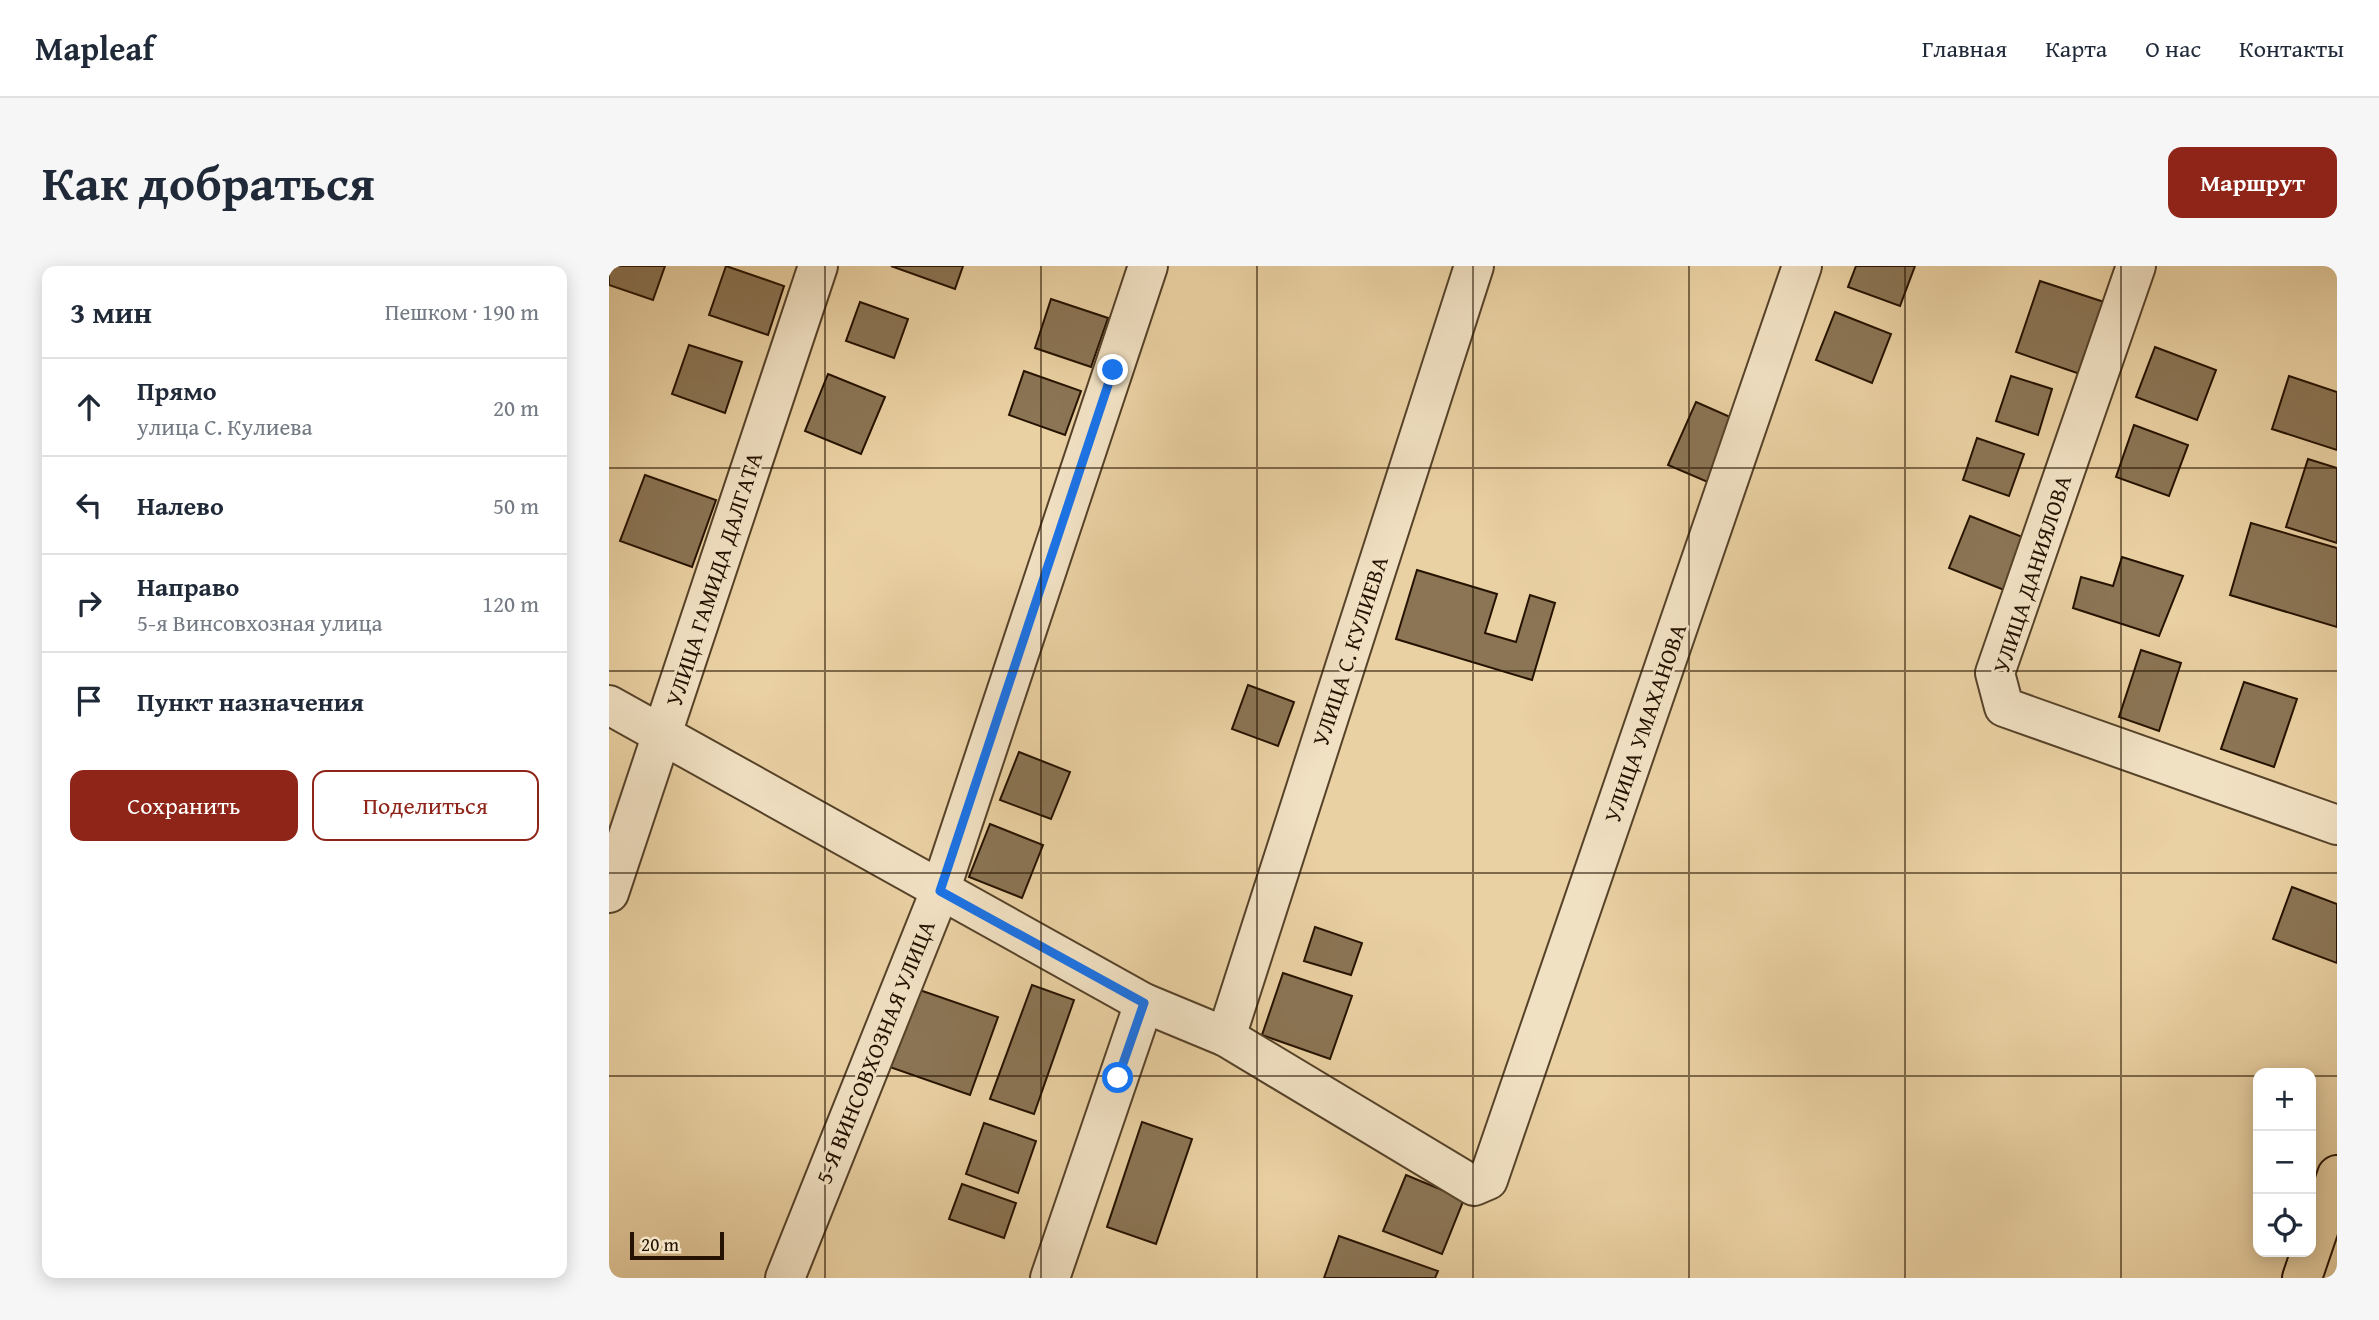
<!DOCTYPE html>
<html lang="ru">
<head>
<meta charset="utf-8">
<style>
  body { margin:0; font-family:"Gentium Book Plus",serif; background:#f6f6f7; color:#1f2937 }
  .controls { position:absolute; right:21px; bottom:21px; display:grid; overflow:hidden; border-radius:14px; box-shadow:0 4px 18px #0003 }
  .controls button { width:63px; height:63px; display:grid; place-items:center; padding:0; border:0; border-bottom:2px solid #e0e1e3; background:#fff; color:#1f2937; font:35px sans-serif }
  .scale { position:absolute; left:21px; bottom:18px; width:94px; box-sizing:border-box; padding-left:7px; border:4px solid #251200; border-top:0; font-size:19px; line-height:24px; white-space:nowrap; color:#251200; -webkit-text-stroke:5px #f1e1c3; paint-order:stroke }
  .stop { position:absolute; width:21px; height:21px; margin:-16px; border:5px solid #1a73e8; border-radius:50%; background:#fff }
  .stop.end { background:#1a73e8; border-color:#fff; box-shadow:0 2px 7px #0008 }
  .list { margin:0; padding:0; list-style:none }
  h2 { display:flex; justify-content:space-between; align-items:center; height:91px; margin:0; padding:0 28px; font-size:30px }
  h2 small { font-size:23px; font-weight:400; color:#747a83 }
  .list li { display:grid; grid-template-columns:46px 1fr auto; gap:21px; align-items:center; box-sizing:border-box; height:98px; padding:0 28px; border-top:2px solid #e0e1e3 }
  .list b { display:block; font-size:26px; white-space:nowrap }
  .list p { margin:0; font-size:23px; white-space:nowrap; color:#747a83 }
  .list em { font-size:23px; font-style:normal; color:#747a83 }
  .actions { display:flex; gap:14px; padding:21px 28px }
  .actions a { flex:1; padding:16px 0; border:2px solid #8f2418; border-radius:14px; text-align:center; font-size:24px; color:#8f2418 }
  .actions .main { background:#8f2418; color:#fff }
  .icon { flex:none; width:38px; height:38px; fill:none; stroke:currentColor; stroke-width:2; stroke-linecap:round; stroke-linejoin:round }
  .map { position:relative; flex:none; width:1728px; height:1012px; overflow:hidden; border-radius:14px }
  header { display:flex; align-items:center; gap:42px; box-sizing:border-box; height:98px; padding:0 35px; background:#fff; border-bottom:2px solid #e0e1e3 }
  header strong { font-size:33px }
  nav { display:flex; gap:38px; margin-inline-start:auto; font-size:24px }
  .intro { display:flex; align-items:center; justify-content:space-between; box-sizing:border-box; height:168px; padding:0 42px }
  h1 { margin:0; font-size:49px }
  .button { padding:18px 32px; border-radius:14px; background:#8f2418; color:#fff; font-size:24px; font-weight:700 }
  main { display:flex; gap:42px; padding:0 42px }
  aside { flex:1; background:#fff; border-radius:14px; box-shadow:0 4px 18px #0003 }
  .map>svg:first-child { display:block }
</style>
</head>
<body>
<header>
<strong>Mapleaf</strong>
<nav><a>Главная</a><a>Карта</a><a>О нас</a><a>Контакты</a></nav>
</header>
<div class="intro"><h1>Как добраться</h1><a class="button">Маршрут</a></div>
<main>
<aside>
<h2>3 мин<small>Пешком · 190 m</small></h2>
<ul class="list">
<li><svg class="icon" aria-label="ahead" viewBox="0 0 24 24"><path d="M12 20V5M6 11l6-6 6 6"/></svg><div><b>Прямо</b><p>улица С. Кулиева</p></div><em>20 m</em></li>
<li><svg class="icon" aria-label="left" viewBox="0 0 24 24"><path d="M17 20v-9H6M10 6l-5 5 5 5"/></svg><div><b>Налево</b></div><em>50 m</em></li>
<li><svg class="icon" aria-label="right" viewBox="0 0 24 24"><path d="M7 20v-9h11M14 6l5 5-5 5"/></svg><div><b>Направо</b><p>5-я Винсовхозная улица</p></div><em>120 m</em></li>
<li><svg class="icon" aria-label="arrive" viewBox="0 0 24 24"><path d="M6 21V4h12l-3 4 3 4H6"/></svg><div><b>Пункт назначения</b></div></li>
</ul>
<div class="actions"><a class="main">Сохранить</a><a>Поделиться</a></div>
</aside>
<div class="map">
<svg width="1728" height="1012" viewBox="0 0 1728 1012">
  <rect width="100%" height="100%" fill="#ead1a3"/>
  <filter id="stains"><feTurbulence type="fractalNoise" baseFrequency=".00286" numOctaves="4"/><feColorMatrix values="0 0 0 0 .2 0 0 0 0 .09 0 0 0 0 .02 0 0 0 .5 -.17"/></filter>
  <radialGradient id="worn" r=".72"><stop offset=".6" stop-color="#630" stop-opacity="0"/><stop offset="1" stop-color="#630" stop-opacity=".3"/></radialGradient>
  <g fill="#8b7555" stroke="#251200" stroke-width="2">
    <path d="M0,0H56L44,34L0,19Z"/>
    <path d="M117,0L175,20L159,69L100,49Z"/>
    <path d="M282,0H354L346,23Z"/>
    <path d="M1247,0H1306L1291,40L1239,21Z"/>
    <path d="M1431,15L1495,36L1471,108L1407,86Z"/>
    <path d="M442,33L499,52L482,101L426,82Z"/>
    <path d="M251,36L299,53L285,92L237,75Z"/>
    <path d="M1226,46L1282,68L1263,117L1207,94Z"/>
    <path d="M80,79L133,96L116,147L63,128Z"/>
    <path d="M1546,81L1607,104L1588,154L1527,131Z"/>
    <path d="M415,105L472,125L456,169L400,149Z"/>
    <path d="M219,108L276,131L252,188L196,165Z"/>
    <path d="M1402,110L1443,123L1429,169L1387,155Z"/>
    <path d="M1680,110L1728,126V184L1663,163Z"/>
    <path d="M1087,136L1128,154L1101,217L1059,199Z"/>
    <path d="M1525,159L1579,179L1560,230L1507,211Z"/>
    <path d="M1368,172L1415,188L1400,230L1354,214Z"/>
    <path d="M1699,193L1728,202V277L1677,261Z"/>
    <path d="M36,209L107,234L83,301L11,275Z"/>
    <path d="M1361,250L1416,272L1395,324L1340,302Z"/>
    <path d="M1642,257L1728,282V361L1621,329Z"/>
    <path d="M1513,291L1574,310L1550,370L1464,342L1472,311L1504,320Z"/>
    <path d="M808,304L888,328L876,367L907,376L921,329L946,337L923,414L787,373Z"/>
    <path d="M1532,384L1572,397L1550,465L1510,451Z"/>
    <path d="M1635,416L1688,433L1665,501L1612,483Z"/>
    <path d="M639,419L685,436L669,480L623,463Z"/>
    <path d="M410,486L461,506L442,553L391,534Z"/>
    <path d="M381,558L434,579L413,632L360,611Z"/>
    <path d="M1683,621L1728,638V697L1664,673Z"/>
    <path d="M706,661L753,677L742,709L695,695Z"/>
    <path d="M674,707L743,730L721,793L653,769Z"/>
    <path d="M423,719L465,734L425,848L381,833Z"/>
    <path d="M299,720L389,751L361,829L272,798Z"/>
    <path d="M533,856L583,873L547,978L498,961Z"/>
    <path d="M375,857L427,875L409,927L357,908Z"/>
    <path d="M797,909L855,933L833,988L774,965Z"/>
    <path d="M353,918L407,937L395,972L340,953Z"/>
    <path d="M730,970L829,1005L826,1012H715Z"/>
  </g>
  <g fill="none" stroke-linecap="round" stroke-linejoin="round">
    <defs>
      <g id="minor">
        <path d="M1527,0L1386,407L1395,441L1728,559"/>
        <path d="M0,439L535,737L617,771L865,920L879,914L1193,0"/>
        <path d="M0,627L209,0"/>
        <path d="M617,771L865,0"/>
        <path d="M176,1012L331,625L539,0"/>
        <path d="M441,1012L535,737"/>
      </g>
      <path id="highway" d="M1693,1012L1728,909"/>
    </defs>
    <use href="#minor" stroke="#564229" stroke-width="42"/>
    <use href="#highway" stroke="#251200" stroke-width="42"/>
    <use href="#minor" stroke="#f1e1c3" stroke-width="38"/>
    <use href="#highway" stroke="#ead1a3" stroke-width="38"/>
  </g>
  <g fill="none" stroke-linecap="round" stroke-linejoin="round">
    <path stroke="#1a73e8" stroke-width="9" d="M504,104L331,625L535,737L509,812"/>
  </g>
  <path fill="none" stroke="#251200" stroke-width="2" stroke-opacity="0.55" d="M216,0V1012M432,0V1012M648,0V1012M864,0V1012M1080,0V1012M1296,0V1012M1512,0V1012M0,202H1728M0,405H1728M0,607H1728M0,810H1649M1702,810H1728"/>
  <g text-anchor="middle" stroke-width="6" stroke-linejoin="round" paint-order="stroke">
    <g font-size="23" fill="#251200" stroke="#f1e1c3">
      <text transform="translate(1423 308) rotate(-72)" y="8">УЛИЦА ДАНИЯЛОВА</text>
      <text transform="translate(105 313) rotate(-72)" y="8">УЛИЦА ГАМИДА ДАЛГАТА</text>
      <text transform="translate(741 385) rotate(-72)" y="8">УЛИЦА С. КУЛИЕВА</text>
      <text transform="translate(1036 457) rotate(-71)" y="8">УЛИЦА УМАХАНОВА</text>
      <text transform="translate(266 786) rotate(-68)" y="8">5-Я ВИНСОВХОЗНАЯ УЛИЦА</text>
    </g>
  </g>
  <rect width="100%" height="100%" filter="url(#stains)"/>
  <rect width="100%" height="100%" fill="url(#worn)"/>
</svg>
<div class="controls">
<button>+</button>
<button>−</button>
<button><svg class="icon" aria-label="locate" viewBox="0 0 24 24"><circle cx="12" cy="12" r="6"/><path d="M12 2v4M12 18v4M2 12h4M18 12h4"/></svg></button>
</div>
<div class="scale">20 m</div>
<div class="stop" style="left:509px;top:812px"></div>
<div class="stop end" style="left:504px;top:104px"></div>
</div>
</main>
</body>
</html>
